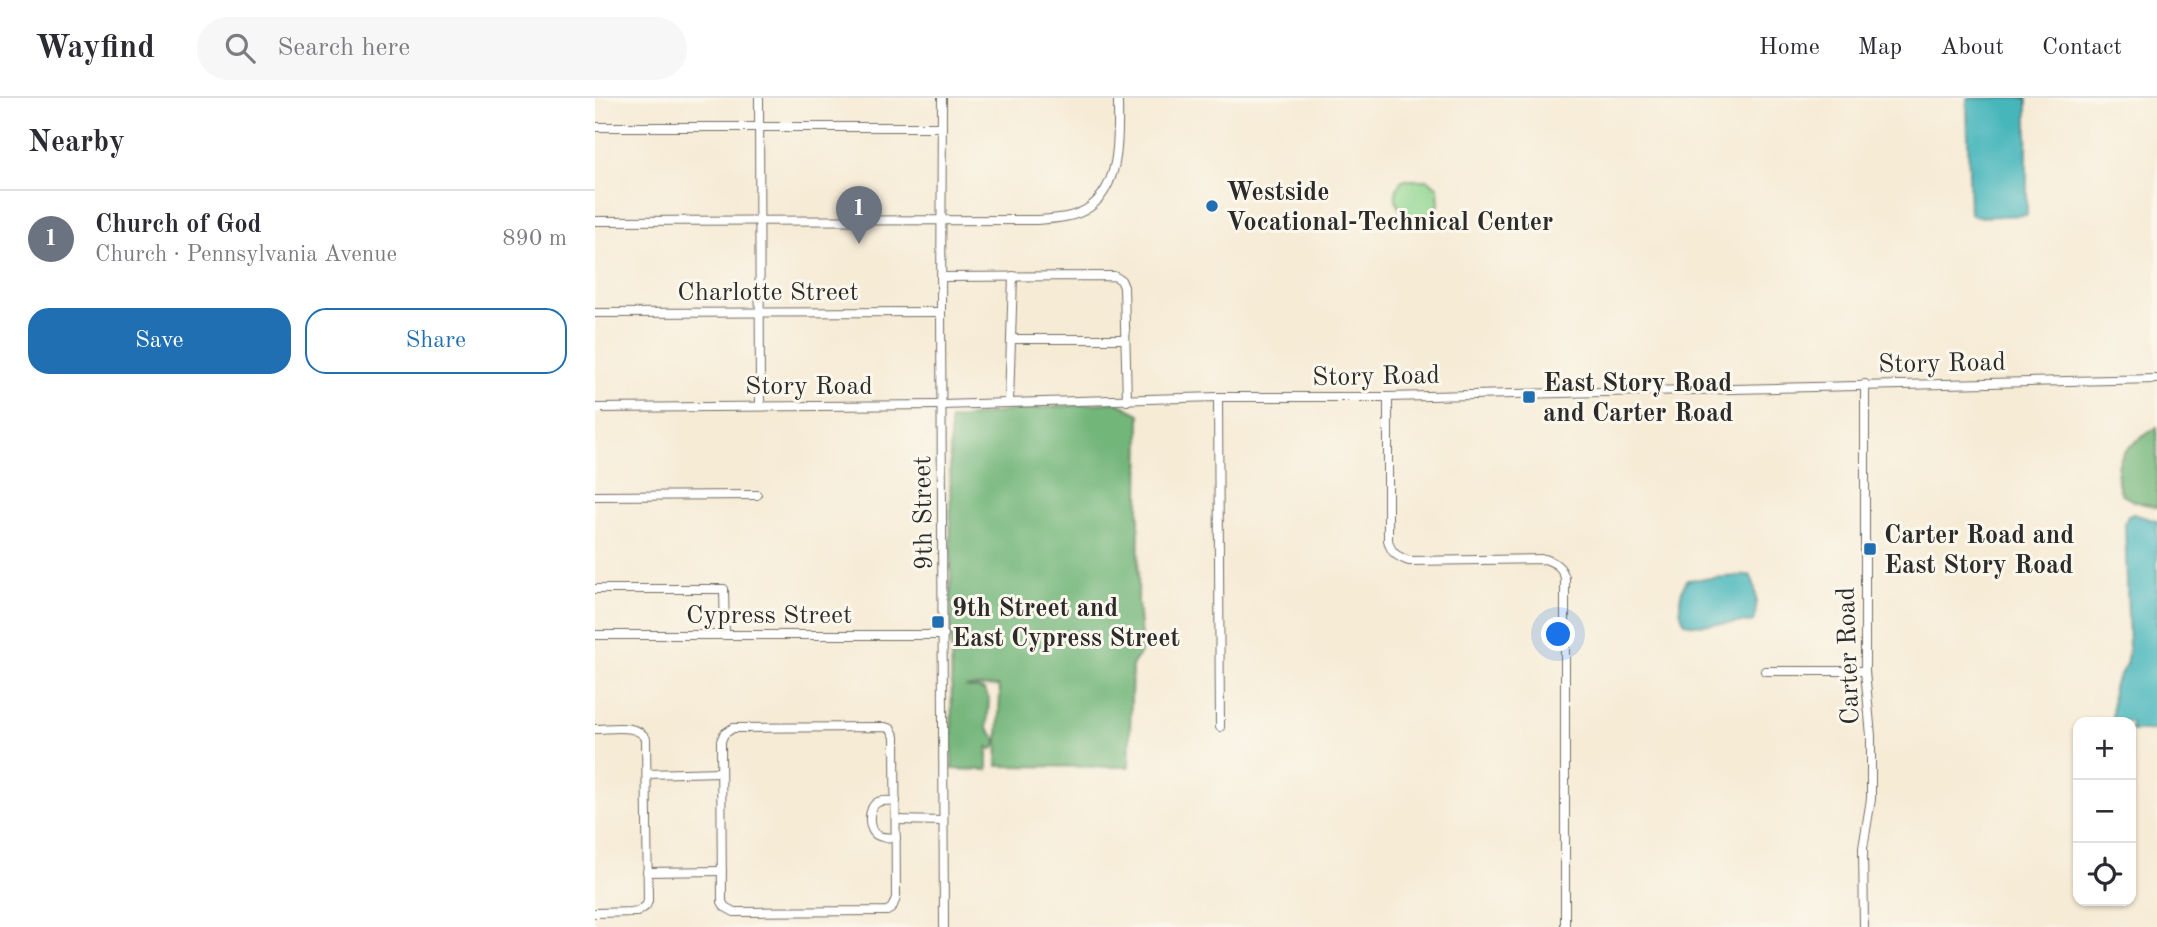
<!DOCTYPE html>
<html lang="en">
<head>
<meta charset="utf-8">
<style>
  body { margin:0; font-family:"Old Standard TT",serif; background:#f7f7f7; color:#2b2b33 }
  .controls { position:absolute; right:21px; bottom:21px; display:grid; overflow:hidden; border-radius:14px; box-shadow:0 2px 5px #0004 }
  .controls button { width:63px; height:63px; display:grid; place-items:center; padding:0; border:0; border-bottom:2px solid #e1e1e2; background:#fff; color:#2b2b33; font:35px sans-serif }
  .you { position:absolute; left:964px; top:537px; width:24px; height:24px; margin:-18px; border:5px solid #fff; border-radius:50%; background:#1a73e8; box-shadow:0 0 0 10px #1a73e833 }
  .badge { display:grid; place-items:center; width:46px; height:46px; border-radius:50%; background:#1f6fb2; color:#fff; font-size:23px; font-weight:700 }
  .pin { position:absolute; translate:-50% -58px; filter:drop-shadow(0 2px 4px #0008) }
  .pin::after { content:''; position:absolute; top:37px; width:24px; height:21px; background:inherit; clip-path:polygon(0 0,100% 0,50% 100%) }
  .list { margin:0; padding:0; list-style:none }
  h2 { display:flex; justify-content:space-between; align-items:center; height:91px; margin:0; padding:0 28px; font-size:30px }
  h2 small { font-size:23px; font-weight:400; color:#7c7c81 }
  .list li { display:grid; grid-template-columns:46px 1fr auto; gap:21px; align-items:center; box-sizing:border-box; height:98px; padding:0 28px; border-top:2px solid #e1e1e2 }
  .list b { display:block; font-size:26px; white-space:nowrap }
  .list p { margin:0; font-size:23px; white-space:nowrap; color:#7c7c81 }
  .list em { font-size:23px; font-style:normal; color:#7c7c81 }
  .actions { display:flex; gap:14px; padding:21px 28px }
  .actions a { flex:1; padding:16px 0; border:2px solid #1f6fb2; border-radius:21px; text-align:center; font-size:24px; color:#1f6fb2 }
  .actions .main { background:#1f6fb2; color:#fff }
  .icon { flex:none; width:38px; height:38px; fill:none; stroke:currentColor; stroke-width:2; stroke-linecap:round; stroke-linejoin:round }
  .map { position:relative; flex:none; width:1562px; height:829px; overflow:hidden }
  header { display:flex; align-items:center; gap:42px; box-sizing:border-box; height:98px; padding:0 35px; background:#fff; border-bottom:2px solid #e1e1e2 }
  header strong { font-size:33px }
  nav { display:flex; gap:38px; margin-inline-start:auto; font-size:24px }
  .search { width:490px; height:63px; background:#f7f7f7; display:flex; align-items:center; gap:18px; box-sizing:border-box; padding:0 24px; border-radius:38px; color:#7c7c81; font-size:26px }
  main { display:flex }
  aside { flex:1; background:#fff }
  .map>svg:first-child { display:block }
</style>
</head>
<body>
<header>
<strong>Wayfind</strong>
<div class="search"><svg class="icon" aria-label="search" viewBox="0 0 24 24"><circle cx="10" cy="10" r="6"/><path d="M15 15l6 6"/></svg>Search here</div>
<nav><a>Home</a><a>Map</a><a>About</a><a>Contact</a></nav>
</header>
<main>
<aside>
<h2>Nearby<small></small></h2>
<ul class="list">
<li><span class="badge" style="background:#6b7280">1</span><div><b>Church of God</b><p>Church · Pennsylvania Avenue</p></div><em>890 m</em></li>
</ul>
<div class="actions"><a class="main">Save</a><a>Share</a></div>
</aside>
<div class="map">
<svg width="1562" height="829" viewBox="0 0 1562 829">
  <rect width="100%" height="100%" fill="#fbf7ec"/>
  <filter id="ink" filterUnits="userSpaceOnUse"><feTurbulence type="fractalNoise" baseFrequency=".0143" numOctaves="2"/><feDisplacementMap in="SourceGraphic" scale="14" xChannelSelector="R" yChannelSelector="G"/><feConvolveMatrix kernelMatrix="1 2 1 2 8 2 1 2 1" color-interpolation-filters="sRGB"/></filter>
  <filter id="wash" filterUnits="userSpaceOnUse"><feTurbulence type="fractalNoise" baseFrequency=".00686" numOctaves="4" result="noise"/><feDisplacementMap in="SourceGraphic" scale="28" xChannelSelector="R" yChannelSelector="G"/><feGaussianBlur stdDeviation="1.57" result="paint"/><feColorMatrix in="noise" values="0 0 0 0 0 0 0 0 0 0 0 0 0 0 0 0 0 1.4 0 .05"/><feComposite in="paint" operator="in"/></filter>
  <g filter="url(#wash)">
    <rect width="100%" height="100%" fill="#f6ebd5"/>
    <path fill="#8fd58f" stroke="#5d805d" stroke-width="2" d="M807,82H833L843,90L844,107L835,117C828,117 818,118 812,116C797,110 799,92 807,82Z"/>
    <g fill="#73b67a" stroke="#4f7052" stroke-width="2">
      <path d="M521,304L545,316L543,504L547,552L537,568L534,669L402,668L405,594L403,588L370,589L389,592L394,601L392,629L402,642L400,649L397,651L393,649V672L357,671L355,322L421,312Z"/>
      <path d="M1562,329V409C1552,406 1538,405 1530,398C1525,395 1524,389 1523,383C1519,352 1540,345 1562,329Z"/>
    </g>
    <g fill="#46b6bb" stroke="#387073" stroke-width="2">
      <path d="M1372,0H1432V117L1382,119L1375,116Z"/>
      <path d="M1538,416L1562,423V632L1536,633V624H1517L1518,589L1531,566L1534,550L1530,425L1533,418Z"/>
      <path d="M1155,477C1162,488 1162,507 1160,521L1157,524L1099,527L1090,525C1082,511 1084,495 1092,482Z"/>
    </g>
  </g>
  <g filter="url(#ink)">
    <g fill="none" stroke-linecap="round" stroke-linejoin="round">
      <defs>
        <g id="minor">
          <path d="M164,0L165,308"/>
          <path d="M347,0L346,214L349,829"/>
          <path d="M0,29H347"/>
          <path d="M0,123L441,122C459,121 480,120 495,109C527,85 523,36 523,0"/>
          <path d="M346,179L519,178L526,182L529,189L532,303"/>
          <path d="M0,215L346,214"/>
          <path d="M417,241H530"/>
          <path d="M623,299L625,629"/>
          <path d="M793,299V442C796,455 801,458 814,463L950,461C961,465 967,469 970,480V829"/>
          <path d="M414,304L418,178"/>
          <path d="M0,310L346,307L623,299H793L1562,281"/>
          <path d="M0,398L162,397"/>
          <path d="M0,491H129L130,536"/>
          <path d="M0,537H349"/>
          <path d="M1170,573H1270"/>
          <path d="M290,629L296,631L300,639L301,800L297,810L292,813L139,814L130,809L127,804L126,643L129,636L138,630Z"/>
          <path d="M0,631C16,631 43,625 51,641L53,803L51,808L42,814L0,815"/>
          <path d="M52,676L126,674"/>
          <path d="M301,703C295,703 288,702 283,704C272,709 272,734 284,738C288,740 296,739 301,740"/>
          <path d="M301,722L348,723"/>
          <path d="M52,774L127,773"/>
          <path d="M1269,829L1268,750L1276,701V638L1270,573V286"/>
        </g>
      </defs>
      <use href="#minor" stroke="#726e66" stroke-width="10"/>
      <use href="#minor" stroke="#fff" stroke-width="8"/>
    </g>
  </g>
  <g fill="#1f6fb2" stroke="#fbf7ec" stroke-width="2.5">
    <circle cx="617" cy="108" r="7"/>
    <rect x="927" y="292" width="14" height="14" rx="3.5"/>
    <rect x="1268" y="444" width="14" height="14" rx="3.5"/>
    <rect x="336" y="517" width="14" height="14" rx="3.5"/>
  </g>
  <g text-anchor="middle" stroke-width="6" stroke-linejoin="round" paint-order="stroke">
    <g font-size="26" font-weight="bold" fill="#2b2b2b" stroke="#fbf7ec" text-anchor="start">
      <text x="631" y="102">Westside<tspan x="631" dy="30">Vocational-Technical Center</tspan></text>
      <text x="948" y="293">East Story Road<tspan x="948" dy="30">and Carter Road</tspan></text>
      <text x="1289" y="445">Carter Road and<tspan x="1289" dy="30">East Story Road</tspan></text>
      <text x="357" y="518">9th Street and<tspan x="357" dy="30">East Cypress Street</tspan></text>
    </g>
    <g font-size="26" fill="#2b2b2b" stroke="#fbf7ec">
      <text x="173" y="202">Charlotte Street</text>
      <text transform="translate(1347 264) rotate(-1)" y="9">Story Road</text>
      <text transform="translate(781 277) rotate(-1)" y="9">Story Road</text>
      <text x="214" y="296">Story Road</text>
      <text transform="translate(327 415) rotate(-91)" y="9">9th Street</text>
      <text x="174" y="525">Cypress Street</text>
      <text transform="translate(1252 558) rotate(-92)" y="9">Carter Road</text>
    </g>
  </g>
</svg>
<div class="controls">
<button>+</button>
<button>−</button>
<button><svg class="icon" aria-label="locate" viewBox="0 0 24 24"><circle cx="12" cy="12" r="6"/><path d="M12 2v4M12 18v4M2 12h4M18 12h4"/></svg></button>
</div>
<div class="you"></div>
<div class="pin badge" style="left:264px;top:146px;background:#6b7280">1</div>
</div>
</main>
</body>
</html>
